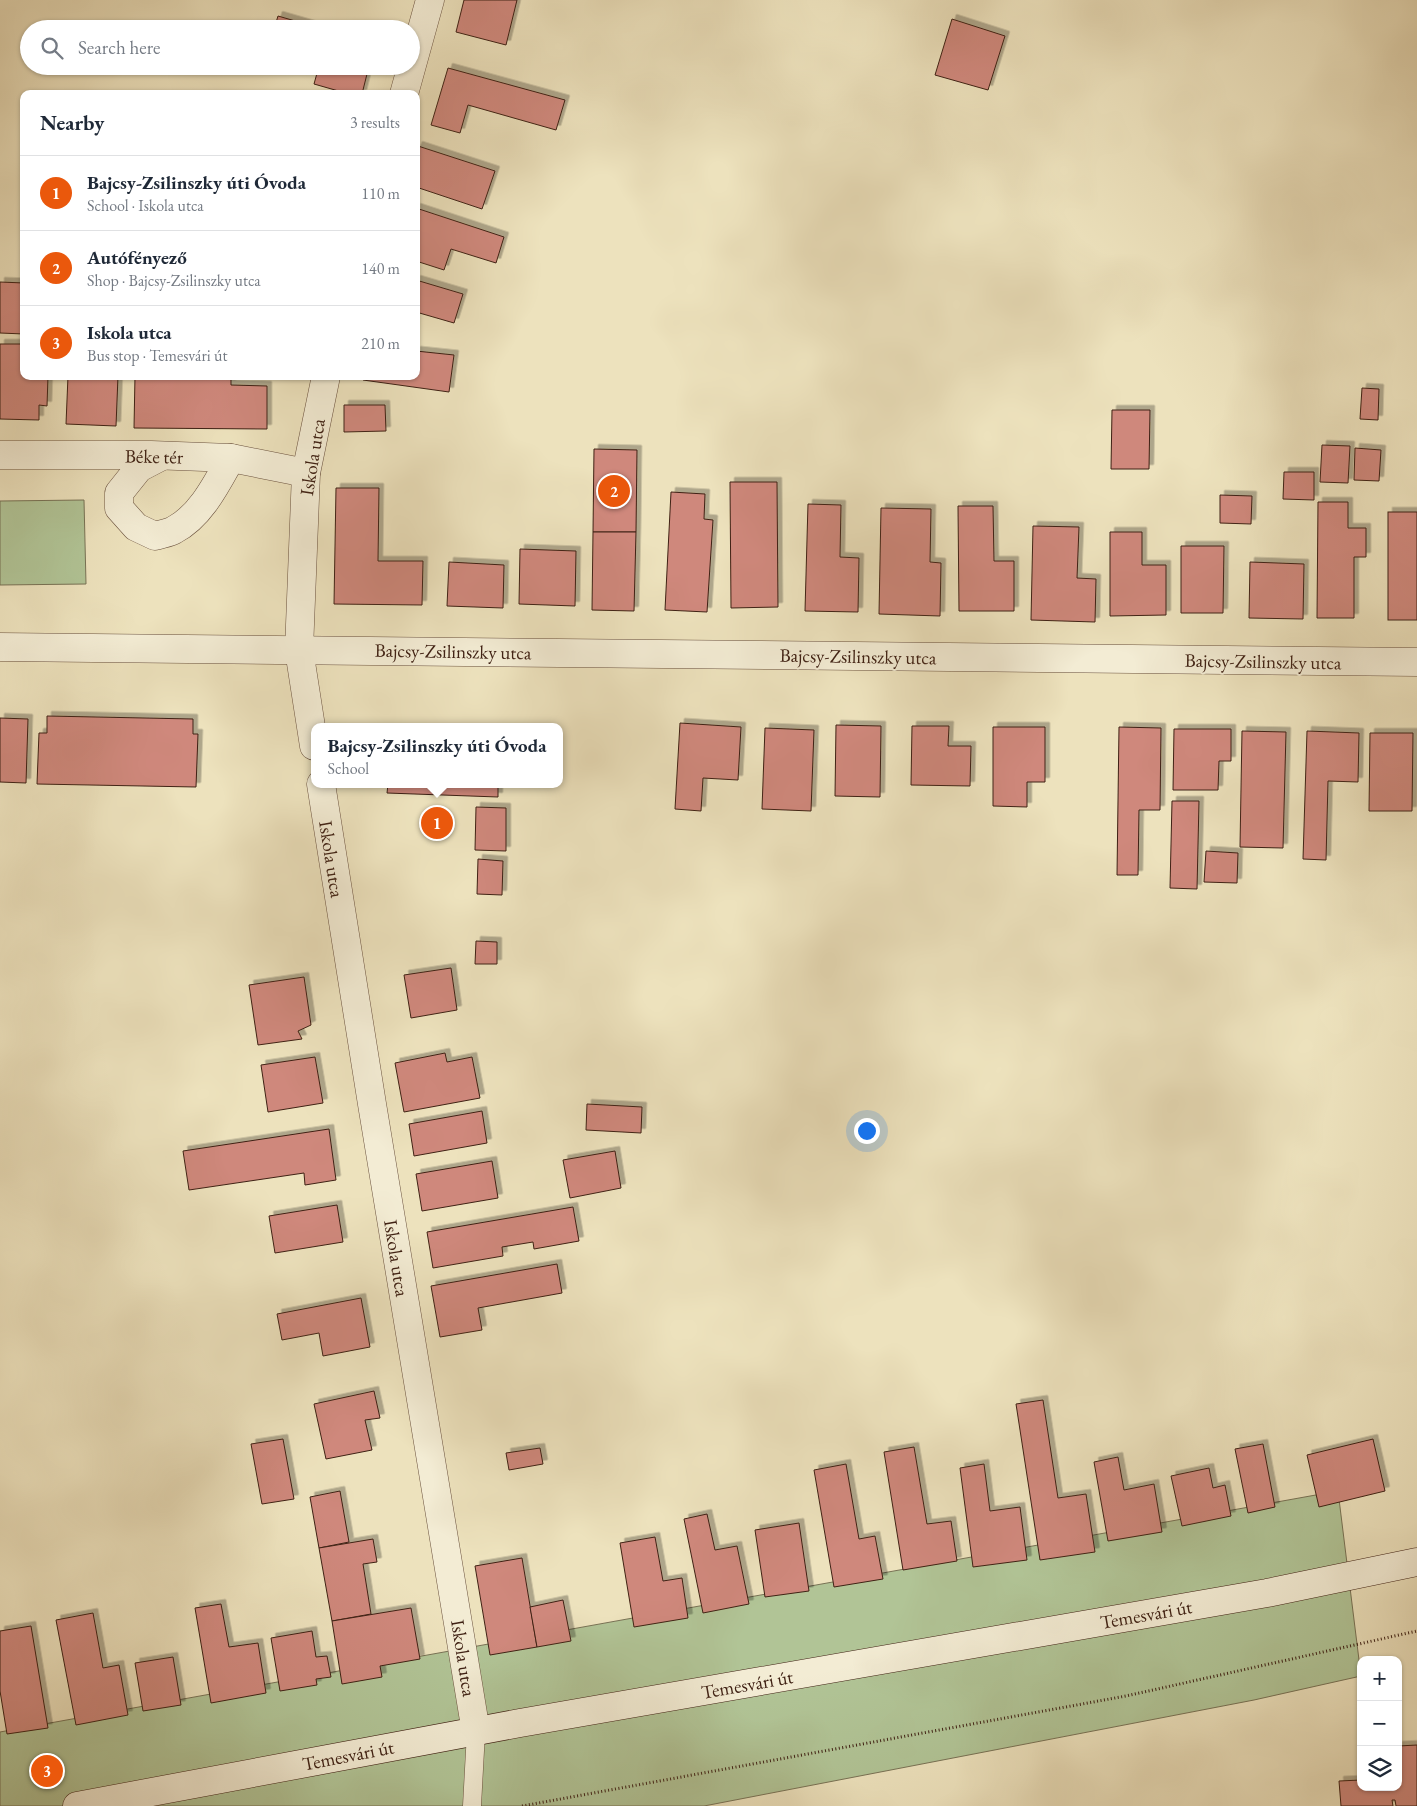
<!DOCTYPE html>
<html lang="en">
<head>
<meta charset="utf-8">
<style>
  body { margin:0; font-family:"EB Garamond",serif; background:#f2f2f3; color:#1f2937 }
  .controls { position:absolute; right:15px; bottom:15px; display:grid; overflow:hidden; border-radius:10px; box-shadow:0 1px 4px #0004 }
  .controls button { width:45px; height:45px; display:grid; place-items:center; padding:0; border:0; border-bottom:1px solid #e0e1e3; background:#fff; color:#1f2937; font:25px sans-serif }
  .you { position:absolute; left:866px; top:1130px; width:18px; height:18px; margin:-12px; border:4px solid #fff; border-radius:50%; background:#1a73e8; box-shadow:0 0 0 8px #1a73e833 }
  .badge { display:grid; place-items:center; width:32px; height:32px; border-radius:50%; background:#ea580c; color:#fff; font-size:16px; font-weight:700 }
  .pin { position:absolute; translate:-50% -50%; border:2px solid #fff; box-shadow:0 1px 5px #0006 }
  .popup { position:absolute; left:311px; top:723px; width:252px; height:65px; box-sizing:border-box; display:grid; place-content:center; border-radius:10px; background:#fff; filter:drop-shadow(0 1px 4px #0005); font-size:16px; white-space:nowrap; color:#747a83 }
  .popup b { font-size:19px; color:#1f2937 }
  .popup::after { content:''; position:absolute; left:50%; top:100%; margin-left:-10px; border:10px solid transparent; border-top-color:#fff }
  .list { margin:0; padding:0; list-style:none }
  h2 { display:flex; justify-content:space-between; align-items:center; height:65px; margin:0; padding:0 20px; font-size:21px }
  h2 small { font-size:16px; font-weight:400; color:#747a83 }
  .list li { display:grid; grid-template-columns:32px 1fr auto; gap:15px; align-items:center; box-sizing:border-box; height:75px; padding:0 20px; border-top:1px solid #e0e1e3 }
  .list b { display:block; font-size:19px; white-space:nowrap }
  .list p { margin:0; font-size:16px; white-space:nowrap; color:#747a83 }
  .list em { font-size:16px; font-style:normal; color:#747a83 }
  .icon { flex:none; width:28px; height:28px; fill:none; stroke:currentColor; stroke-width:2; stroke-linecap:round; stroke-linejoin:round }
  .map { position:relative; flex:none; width:1417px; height:1806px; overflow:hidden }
  .search { position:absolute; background:#fff; box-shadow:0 1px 4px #0004; left:20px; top:20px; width:400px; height:55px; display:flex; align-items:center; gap:12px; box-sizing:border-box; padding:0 18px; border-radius:28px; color:#747a83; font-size:19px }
  .panel { position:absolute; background:#fff; box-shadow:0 1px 4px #0004; left:20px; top:90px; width:400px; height:290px; border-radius:10px }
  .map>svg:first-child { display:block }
</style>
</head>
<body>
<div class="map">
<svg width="1417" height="1806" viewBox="0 0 1417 1806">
  <defs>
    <filter id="shadow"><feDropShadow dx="4.5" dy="-4.5" stdDeviation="0" flood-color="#0004"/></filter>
  </defs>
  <rect width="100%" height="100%" fill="#ede2bd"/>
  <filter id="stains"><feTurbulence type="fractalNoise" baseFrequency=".004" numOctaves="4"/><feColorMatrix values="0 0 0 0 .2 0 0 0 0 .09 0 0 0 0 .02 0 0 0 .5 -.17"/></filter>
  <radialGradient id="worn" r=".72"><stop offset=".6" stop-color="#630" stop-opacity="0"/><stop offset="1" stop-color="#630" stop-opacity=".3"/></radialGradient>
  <g fill="#b1c496" stroke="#787255">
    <path d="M84,500L86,584L0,585V501Z"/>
    <path d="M1338,1491L1361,1676L1254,1700L704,1806H0V1732Z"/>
  </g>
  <g fill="#cf887c" stroke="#3f2114" filter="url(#shadow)">
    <path d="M464,0H517L506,45L456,32Z"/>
    <path d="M278,16L323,29H274Z"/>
    <path d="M952,19L1005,36L988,90L935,75Z"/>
    <path d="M319,66H369L362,94H349L314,84Z"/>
    <path d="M448,68L565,100L556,130L468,105L460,133L431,125Z"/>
    <path d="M418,146L495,171L482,209L416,187V151Z"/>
    <path d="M416,208L504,237L496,263L451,249L444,270L416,261Z"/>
    <path d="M416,280L463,294L454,323L416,312Z"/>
    <path d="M0,282L24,283V334L0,333Z"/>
    <path d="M0,344H24V376H48L47,406L39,405V420L0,419Z"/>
    <path d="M416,351L454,355L449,392L363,380V376H416Z"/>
    <path d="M68,376H118L116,426L66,424Z"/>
    <path d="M135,376H231V385L267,386V429L134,428Z"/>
    <path d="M1362,388L1379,389L1378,420L1360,419Z"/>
    <path d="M344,405H385L386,431L344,432Z"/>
    <path d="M1112,410H1150L1149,469H1111Z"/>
    <path d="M1322,445L1350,446L1348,483L1320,482Z"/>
    <path d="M1355,448L1381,450L1379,481L1354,480Z"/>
    <path d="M594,449L637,450L636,532H593Z"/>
    <path d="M1284,472H1314V500L1283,499Z"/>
    <path d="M730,482H777L778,607L731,608Z"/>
    <path d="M336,488H379L378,561H423L422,605L334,604Z"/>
    <path d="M671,492L705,494L704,519L713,520L707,612L665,610Z"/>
    <path d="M1220,495L1252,496L1251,524L1220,523Z"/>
    <path d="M1318,502H1348V528H1366V557H1354V618H1317Z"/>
    <path d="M808,504L841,505L840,557L859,558L858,612L805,611Z"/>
    <path d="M958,506H993L994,561H1014V611H959Z"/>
    <path d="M881,508L931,509L930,562L941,563L940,616L879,614Z"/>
    <rect x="1388" y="512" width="29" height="108"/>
    <path d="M1033,526L1079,527L1077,578L1096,579L1095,622L1031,620Z"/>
    <path d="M593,532H636L634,611L592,610Z"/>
    <path d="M1110,532H1142V565H1166V615L1110,616Z"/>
    <path d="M1181,546H1224L1223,613H1181Z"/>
    <path d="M520,549L576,551L575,606L519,604Z"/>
    <path d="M449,562L504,565L503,608L447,606Z"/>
    <path d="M1250,562L1304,564L1303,619L1249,618Z"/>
    <path d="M47,716L193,719V734H198L196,787L37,784L39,733H47Z"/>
    <path d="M0,718L28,719L26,783L0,782Z"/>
    <path d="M680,723L741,727L738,780L703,778L701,811L675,809Z"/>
    <path d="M836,725L881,726L880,797L835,796Z"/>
    <path d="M912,726H949L948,746H971L970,786L911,785Z"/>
    <path d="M993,727H1045V782H1027V807L993,806Z"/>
    <path d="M1119,727L1161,728L1160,810H1139L1138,875H1117Z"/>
    <path d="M765,728L814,730L811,811L762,809Z"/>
    <path d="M1174,729H1231V761H1219L1218,790H1173Z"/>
    <path d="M1242,731L1286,732L1283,848L1240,847Z"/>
    <path d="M1307,731L1359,733L1358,782L1328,781L1326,860L1303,859Z"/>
    <path d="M1370,733H1413L1412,811H1369Z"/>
    <path d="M388,784H498V797L387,793Z"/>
    <path d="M1172,801H1199L1197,889L1170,888Z"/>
    <path d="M476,807L506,808V851L475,850Z"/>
    <path d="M1206,851L1238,853L1237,883L1204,882Z"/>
    <path d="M478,859L503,861L502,895L477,894Z"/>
    <path d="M476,941L497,942V964H475Z"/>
    <path d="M451,968L457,1010L411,1018L404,975Z"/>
    <path d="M304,977L311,1025L298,1031L302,1039L258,1045L249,985Z"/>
    <path d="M445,1053L447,1062L472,1057L480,1098L404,1112L395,1063Z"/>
    <path d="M315,1057L323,1103L268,1112L261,1065Z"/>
    <path d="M587,1104L642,1107L641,1133L586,1130Z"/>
    <path d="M482,1111L487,1143L414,1156L409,1124Z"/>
    <path d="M329,1129L336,1180L305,1185L304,1173L189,1190L183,1151Z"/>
    <path d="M615,1151L621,1188L570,1198L563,1160Z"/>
    <path d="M492,1161L498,1198L422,1211L416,1174Z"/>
    <path d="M337,1205L343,1242L275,1253L269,1216Z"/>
    <path d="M573,1207L579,1241L534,1249L533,1242L502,1247L503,1256L433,1268L427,1232Z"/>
    <path d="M557,1264L562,1293L478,1308L482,1330L440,1337L431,1286Z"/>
    <path d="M361,1298L370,1347L323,1356L319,1333L282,1340L277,1314Z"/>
    <path d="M374,1391L380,1418L365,1420L372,1450L326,1459L314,1404Z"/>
    <path d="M1043,1400L1058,1498L1086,1494L1095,1552L1040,1560L1016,1404Z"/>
    <path d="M283,1439L294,1499L262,1504L251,1444Z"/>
    <path d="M1373,1439L1385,1491L1319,1507L1307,1455Z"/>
    <path d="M1263,1444L1275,1507L1248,1513L1235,1449Z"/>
    <path d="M914,1447L927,1524L951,1521L957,1561L903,1570L884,1452Z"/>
    <path d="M540,1448L543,1464L509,1470L506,1453Z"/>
    <path d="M1118,1457L1124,1490L1154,1484L1162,1532L1108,1541L1094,1462Z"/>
    <path d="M846,1464L859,1539L875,1536L883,1579L834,1587L814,1470Z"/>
    <path d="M984,1464L990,1511L1020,1507L1027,1560L973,1567L960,1468Z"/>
    <path d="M1209,1468L1213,1488L1225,1485L1231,1516L1182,1526L1171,1476Z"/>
    <path d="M340,1491L349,1542L319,1548L310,1497Z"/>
    <path d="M707,1514L715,1550L737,1546L749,1604L703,1613L684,1519Z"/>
    <path d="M799,1523L809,1591L765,1597L755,1530Z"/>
    <path d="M655,1537L663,1581L682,1578L688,1618L634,1627L620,1543Z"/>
    <path d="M373,1539L377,1562L363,1564L371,1614L332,1621L319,1548Z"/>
    <path d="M522,1558L537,1647L490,1655L475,1566Z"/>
    <path d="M563,1600L571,1641L537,1647L530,1607Z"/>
    <path d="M221,1604L229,1647L258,1643L266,1693L211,1703L195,1608Z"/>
    <path d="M411,1608L420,1659L380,1666L382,1677L342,1684L332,1621Z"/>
    <path d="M93,1613L103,1668L119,1665L128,1715L76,1725L56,1620Z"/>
    <path d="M31,1626L48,1728L7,1734L0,1691V1631Z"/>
    <path d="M312,1631L316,1657L327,1656L331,1677L316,1679L317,1685L280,1691L271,1638Z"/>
    <path d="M173,1657L181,1705L143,1711L135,1663Z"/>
    <path d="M1417,1745V1806H1396L1395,1800H1392L1393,1806H1341L1339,1781L1361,1780V1787H1398V1746Z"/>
  </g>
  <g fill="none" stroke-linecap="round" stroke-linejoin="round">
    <defs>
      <path id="lane" d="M472,1806L476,1732"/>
      <g id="street">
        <path d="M404,94L430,0"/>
        <path d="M0,455H151L231,458L306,473"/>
        <path d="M162,456L139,468L119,493V508L136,527L155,536C161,534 169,533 174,530C201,516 217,483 231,458"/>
        <path d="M0,647L1417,662"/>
        <path d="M314,746L299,650L306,473L326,376"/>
        <path d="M321,784L372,1104L476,1732"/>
      </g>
      <path id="secondary" d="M77,1806L520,1723L1267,1593L1417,1562"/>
    </defs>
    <use href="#lane" stroke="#6a513e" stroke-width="19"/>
    <use href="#street" stroke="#6a513e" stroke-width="29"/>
    <use href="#secondary" stroke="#3f2114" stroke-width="29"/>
    <path stroke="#3f2114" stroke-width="3" stroke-dasharray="1 2.5" stroke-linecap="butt" d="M522,1806L1126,1696L1417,1631"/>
    <use href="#lane" stroke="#f3ecd4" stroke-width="18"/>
    <use href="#street" stroke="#f3ecd4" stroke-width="28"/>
    <use href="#secondary" stroke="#f3ecd4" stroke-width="28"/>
  </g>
  <g text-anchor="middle" stroke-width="4" stroke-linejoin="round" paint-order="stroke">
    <g font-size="19" fill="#3f2114" stroke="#f3ecd4">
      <text transform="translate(154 456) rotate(1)" y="7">Béke tér</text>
      <text transform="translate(312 457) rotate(-81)" y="7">Iskola utca</text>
      <text transform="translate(453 651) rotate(1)" y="7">Bajcsy-Zsilinszky utca</text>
      <text transform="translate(858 656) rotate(1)" y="7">Bajcsy-Zsilinszky utca</text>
      <text transform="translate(1263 661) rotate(1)" y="7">Bajcsy-Zsilinszky utca</text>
      <text transform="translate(332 859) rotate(81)" y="7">Iskola utca</text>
      <text transform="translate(397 1258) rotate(81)" y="7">Iskola utca</text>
      <text transform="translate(1146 1614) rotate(-10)" y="7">Temesvári út</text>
      <text transform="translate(464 1658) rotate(81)" y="7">Iskola utca</text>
      <text transform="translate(747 1684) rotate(-10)" y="7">Temesvári út</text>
      <text transform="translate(348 1755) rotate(-11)" y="7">Temesvári út</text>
    </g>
  </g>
  <rect width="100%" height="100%" filter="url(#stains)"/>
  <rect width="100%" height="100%" fill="url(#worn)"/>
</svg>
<div class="controls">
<button>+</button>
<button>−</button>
<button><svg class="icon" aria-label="layers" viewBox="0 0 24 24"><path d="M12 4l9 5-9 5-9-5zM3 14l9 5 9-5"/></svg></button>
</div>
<div class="you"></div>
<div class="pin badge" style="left:437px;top:823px">1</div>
<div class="popup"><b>Bajcsy-Zsilinszky úti Óvoda</b>School</div>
<div class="pin badge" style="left:614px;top:491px">2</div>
<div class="pin badge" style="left:47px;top:1771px">3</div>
<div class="search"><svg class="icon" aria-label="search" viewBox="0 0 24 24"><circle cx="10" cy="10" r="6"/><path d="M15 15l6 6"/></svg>Search here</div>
<section class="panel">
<h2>Nearby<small>3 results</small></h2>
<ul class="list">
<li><span class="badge">1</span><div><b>Bajcsy-Zsilinszky úti Óvoda</b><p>School · Iskola utca</p></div><em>110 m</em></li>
<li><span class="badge">2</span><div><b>Autófényező</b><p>Shop · Bajcsy-Zsilinszky utca</p></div><em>140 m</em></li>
<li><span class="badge">3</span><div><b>Iskola utca</b><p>Bus stop · Temesvári út</p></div><em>210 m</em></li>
</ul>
</section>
</div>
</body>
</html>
